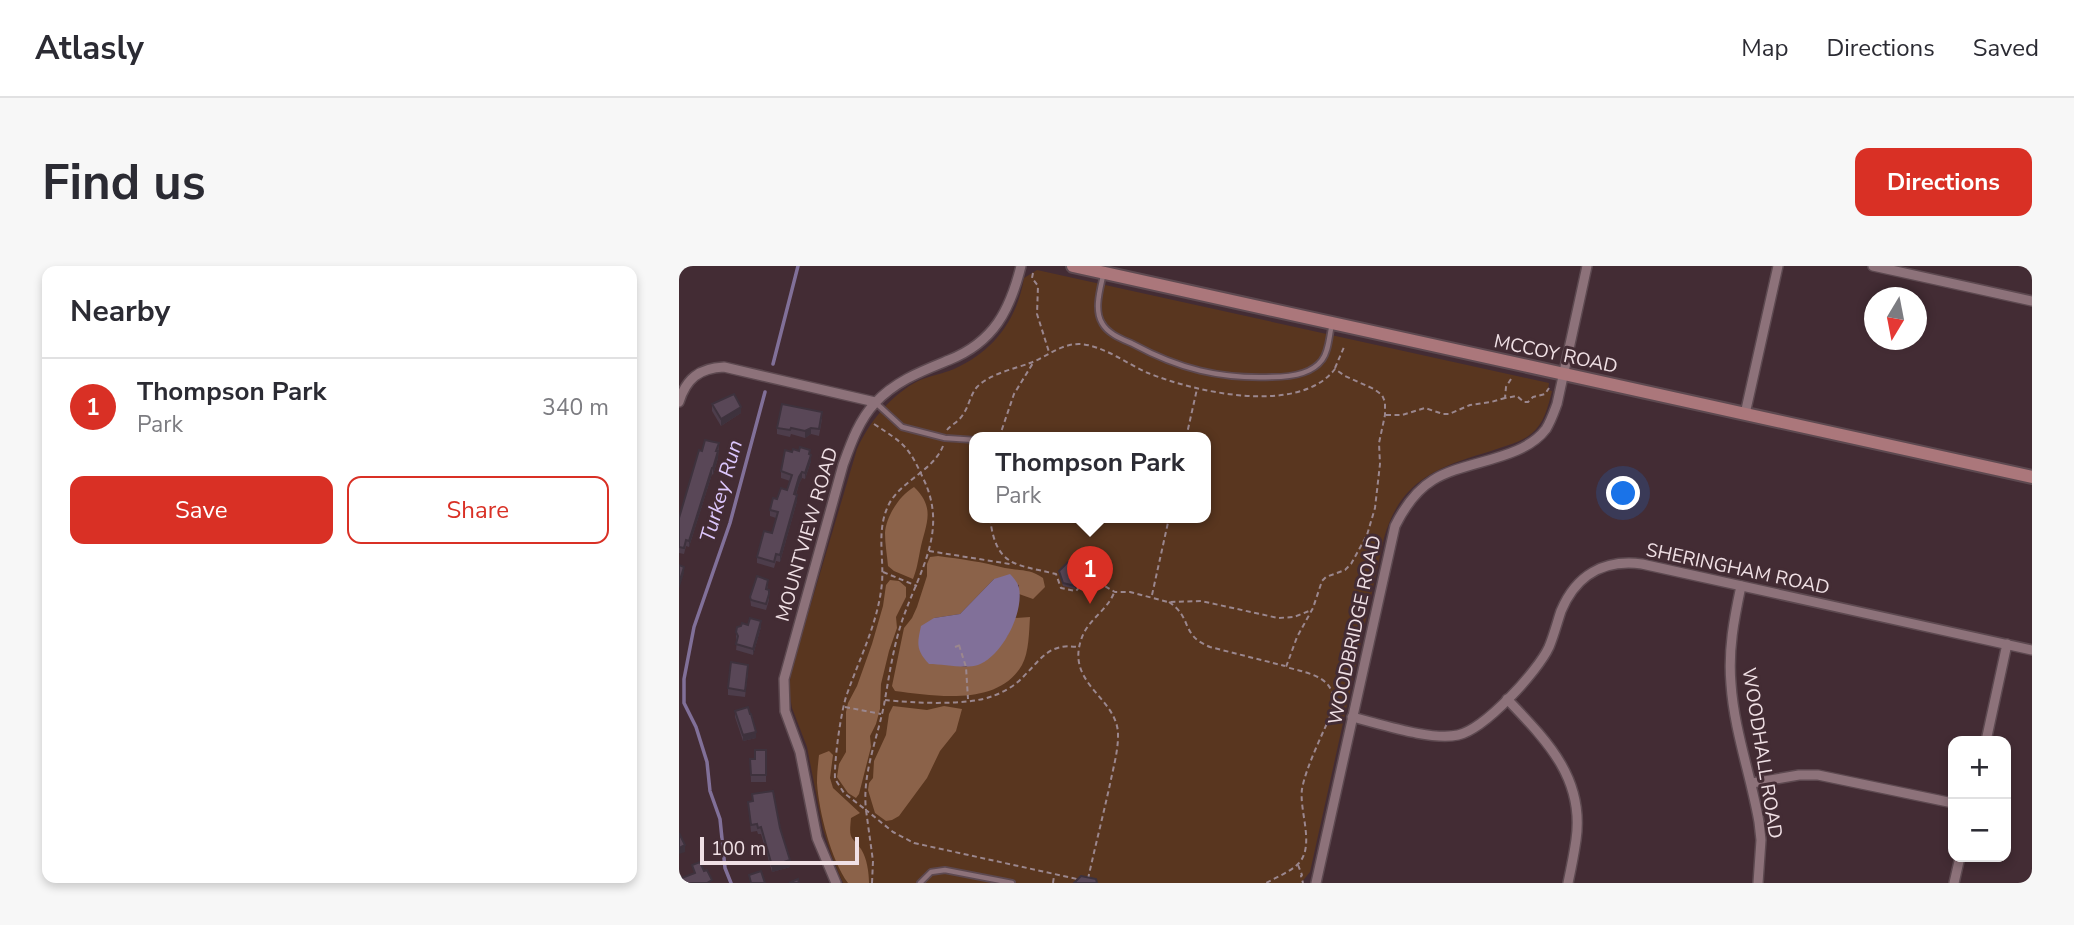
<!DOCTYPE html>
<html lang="en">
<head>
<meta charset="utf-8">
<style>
  body { margin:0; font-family:"Nunito Sans",sans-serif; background:#f7f7f7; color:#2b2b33 }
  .controls { position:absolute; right:21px; bottom:21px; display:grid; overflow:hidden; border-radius:14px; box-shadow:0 4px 10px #0003 }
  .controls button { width:63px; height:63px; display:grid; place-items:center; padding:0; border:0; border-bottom:2px solid #e1e1e2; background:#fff; color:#2b2b33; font:35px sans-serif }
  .compass { position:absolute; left:1185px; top:21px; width:63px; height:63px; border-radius:50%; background:#fff; box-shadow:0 4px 10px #0003; rotate:190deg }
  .scale { position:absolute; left:21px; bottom:18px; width:159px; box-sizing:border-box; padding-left:7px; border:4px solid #f0e0e5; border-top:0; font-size:19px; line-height:24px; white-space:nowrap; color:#f0e0e5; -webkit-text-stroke:5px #432c34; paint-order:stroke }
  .you { position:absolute; left:945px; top:228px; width:24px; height:24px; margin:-18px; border:5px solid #fff; border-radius:50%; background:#1a73e8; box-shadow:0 0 0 10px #1a73e833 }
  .badge { display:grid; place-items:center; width:46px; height:46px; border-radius:50%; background:#d93025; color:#fff; font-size:23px; font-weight:700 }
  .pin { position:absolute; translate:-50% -58px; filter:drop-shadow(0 2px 4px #0008) }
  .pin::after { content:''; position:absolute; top:37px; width:24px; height:21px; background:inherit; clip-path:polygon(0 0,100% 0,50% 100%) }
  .popup { position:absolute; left:290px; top:166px; width:242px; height:91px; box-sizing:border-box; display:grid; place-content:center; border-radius:14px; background:#fff; filter:drop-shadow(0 2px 5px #0005); font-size:23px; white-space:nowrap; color:#7c7c81 }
  .popup b { font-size:26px; color:#2b2b33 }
  .popup::after { content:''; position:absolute; left:50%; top:100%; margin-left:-14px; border:14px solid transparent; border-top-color:#fff }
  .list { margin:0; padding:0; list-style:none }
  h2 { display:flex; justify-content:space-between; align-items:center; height:91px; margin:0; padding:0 28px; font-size:30px }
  h2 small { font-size:23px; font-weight:400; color:#7c7c81 }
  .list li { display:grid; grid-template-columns:46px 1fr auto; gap:21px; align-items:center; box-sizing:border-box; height:98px; padding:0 28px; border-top:2px solid #e1e1e2 }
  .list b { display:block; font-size:26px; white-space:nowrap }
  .list p { margin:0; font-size:23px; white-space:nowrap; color:#7c7c81 }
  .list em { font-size:23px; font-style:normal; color:#7c7c81 }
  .actions { display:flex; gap:14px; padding:21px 28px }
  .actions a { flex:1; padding:16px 0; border:2px solid #d93025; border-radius:14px; text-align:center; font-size:24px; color:#d93025 }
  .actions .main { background:#d93025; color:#fff }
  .map { position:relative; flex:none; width:1353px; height:617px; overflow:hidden; border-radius:14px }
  header { display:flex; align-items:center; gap:42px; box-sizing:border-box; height:98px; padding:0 35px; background:#fff; border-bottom:2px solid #e1e1e2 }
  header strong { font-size:33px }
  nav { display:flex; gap:38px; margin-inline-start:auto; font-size:24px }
  .intro { display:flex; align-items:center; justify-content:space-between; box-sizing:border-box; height:168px; padding:0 42px }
  h1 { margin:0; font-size:49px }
  .button { padding:18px 32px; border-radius:14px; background:#d93025; color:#fff; font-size:24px; font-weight:700 }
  main { display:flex; gap:42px; padding:0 42px }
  aside { flex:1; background:#fff; border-radius:14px; box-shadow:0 4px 10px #0003 }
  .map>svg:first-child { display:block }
</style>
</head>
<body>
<header>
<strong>Atlasly</strong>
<nav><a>Map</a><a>Directions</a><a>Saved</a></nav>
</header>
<div class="intro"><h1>Find us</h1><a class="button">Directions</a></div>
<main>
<aside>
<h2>Nearby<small></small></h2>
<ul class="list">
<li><span class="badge">1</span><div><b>Thompson Park</b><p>Park</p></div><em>340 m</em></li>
</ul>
<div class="actions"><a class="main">Save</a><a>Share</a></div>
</aside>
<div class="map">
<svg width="1353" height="617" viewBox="0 0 1353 617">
  <rect width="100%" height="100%" fill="#432c34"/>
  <path fill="#59361f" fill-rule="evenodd" d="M358,4L870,117L869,124L873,125C869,141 865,158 852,168C841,177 825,180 812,185C759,201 722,213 705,272L631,606L622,617H164L153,591L144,563L128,481L113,442L110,424L112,405L178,183C190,156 212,129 239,115C250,110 263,108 275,103C314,86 338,54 345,12ZM296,172H526V252H296Z"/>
  <g fill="#8b6249">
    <path d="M235,221C258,243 246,259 241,285C239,295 238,303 234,313L215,305L209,300C208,289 206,278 206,267C207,250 221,229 235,221Z"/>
    <path d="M259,290C282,293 304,296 326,302C342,305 351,303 364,312L366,321L354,333L340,328V319L315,313L281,348L255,352L250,398H272L287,401L328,370L336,352L351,351C350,366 350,386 343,399C319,441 256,430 216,425L213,420L225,362L233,352L238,341L248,310V298L251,291Z"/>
    <path d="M211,314L220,315L227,321V331L217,351L218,362L210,385L202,418L201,443L197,458L191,470L192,481L180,528L177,532L169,527L158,511L160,498L167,486V446L169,437L178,420L193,378L204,340L207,319Z"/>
    <path d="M214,440L248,444L265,440L283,443L277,465L261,485L248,512L220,550L213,554L207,555L196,547L189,524L190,517L194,512L195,495L207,469L210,448Z"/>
    <path d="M150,485L154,489L151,512L154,522L181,547L172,552C170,573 171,569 182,583C188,592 190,607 190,617H169C152,594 140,546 138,517C138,507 139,498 140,489Z"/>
  </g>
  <path fill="#817099" d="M331,308C335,312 339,317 340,322C345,347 323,390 299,399C286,403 264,398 250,398C237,384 238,378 242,360L255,352L281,348L315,313Z"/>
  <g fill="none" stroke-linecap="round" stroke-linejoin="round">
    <g stroke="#817099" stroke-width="3.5">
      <path d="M94,98L119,0"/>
      <path d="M52,617L46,602L41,553L31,525L28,496L17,461L5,437V413L15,361L51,257L86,126"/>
    </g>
    <defs>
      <g id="lane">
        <path d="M424,10C421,24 415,44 423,57C429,68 443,73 454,78C500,103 541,113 593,111C610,111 632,109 643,94C650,85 650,70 653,58"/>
        <path d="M197,137L223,161L266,172L296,174"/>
        <path d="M241,617L252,606L266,604L333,617"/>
      </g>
      <g id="street">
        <path d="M1194,0L1353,35"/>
        <path d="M0,136C7,113 20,102 45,101L196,136"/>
        <path d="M1066,148L1099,0"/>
        <path d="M1062,320C1055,353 1049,384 1052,418C1055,464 1072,510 1080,556L1082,574L1079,617"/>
        <path d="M828,433C867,474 906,512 897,574C895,588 892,603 889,617"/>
        <path d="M673,451C702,458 752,475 779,469C806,463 859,405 870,381C875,369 878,357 882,345C897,309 925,293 963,298L1353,384"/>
        <path d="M1307,475L1328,378"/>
        <path d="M1073,517L1120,509H1139L1274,537"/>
        <path d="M157,617L138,572L121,486L106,445L105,413L164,199C172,177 180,154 196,137C216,115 243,105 270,94C315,76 331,44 342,0"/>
        <path d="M637,617L716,260C725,242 736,225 754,214C786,194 843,195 867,163C872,155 875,146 878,138L908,0"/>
        <path d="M1275,617L1281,591"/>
      </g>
      <path id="secondary" d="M394,0L1353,211"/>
    </defs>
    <use href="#lane" stroke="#5d4950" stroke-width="8"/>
    <use href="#street" stroke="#5d4950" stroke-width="12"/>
    <use href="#secondary" stroke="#5d4950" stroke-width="16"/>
    <g stroke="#9b878e" stroke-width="2" stroke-dasharray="5 3.5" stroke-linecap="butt">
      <path d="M354,7L353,12L359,20L358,48L370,86"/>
      <path d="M656,102L665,81"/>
      <path d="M832,113L827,121L826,132L838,130L845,136H849L854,131L866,128L870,122"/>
      <path d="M707,149H723L746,142L764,148H770L791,139L812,136L826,132"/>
      <path d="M195,158C224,177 229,179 244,212C270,265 240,305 223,355C214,382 210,411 205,439C198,474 183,508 187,544L214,566L235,577L398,613"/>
      <path d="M268,164C272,159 279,156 283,150C290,141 291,129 298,121C310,108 335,103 351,97C368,91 381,78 400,78C424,79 448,98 469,107C516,126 620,150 656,103L666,110L695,123L703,129L706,136V149L700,177L701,198L696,242L688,269L672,298L666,304L647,311L643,315L634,342L618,371L607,401C633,408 661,412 653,446C644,467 627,501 623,523C620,545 636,579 620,597C611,606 598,611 587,617"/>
      <path d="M320,172L335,128L354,97"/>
      <path d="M507,172L518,123"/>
      <path d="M311,252C317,301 336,298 377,308L382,322L397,325L406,315L424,319L436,326H451L489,336L522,335L599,352L615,351L630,345"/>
      <path d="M250,285L331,298"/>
      <path d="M399,301H401L406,314"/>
      <path d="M204,306L238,320"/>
      <path d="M473,329L490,252"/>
      <path d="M490,336C514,352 501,369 531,381L606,400"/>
      <path d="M280,379L287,401L289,433"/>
      <path d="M276,381L284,378"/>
      <path d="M206,434C234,437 288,440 314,430C325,426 337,419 345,410C363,392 370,377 399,381"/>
      <path d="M166,441L202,448"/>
      <path d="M619,599L623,609L622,610L624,617"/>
      <path d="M409,613C416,581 424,550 431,518C434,503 439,486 439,470C440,432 387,419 402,374C408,354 427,346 435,327"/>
      <path d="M193,617L194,595L187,544L165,527L156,513C155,495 162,444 168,428C181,391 199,357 203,317C205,289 197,264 210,238C223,214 254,205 264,180"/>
      <path d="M374,617L375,610"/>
    </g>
    <use href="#lane" stroke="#8d727a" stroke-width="4.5"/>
    <use href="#street" stroke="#8d727a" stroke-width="9"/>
    <use href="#secondary" stroke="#ab777b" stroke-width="12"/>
  </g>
  <g fill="#4d3d4b">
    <path d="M33,138L62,147L42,160L33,145Z"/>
    <path d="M143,153L140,170L132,168L126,172L112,168L111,171L98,168V162Z"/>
    <path d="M40,177L39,192L34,209L33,208L10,281L7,280L5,288L0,287V252L23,185Z"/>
    <path d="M113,186L131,189L132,195L126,213L123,212L120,218L117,229L118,235L101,296L97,295L95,302L78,297V291L93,267L97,252L91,250V244L108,224L111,215L102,212V205Z"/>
    <path d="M380,305L404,313L396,323L384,320Z"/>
    <path d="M89,320L88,323L90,334L87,344L72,340L71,331Z"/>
    <path d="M82,361L74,389L57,384L58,375L57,373V366Z"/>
    <path d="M69,405L66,431L49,429V422Z"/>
    <path d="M56,445L77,472L64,475L56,451Z"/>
    <path d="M87,484V516H72L71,493H76Z"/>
    <path d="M73,528L101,562L111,601L93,606L82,568H79L78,565L72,566L69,536H73Z"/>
  </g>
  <g fill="#3e323d">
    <path d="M62,141V147L42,160V153Z"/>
    <path d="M132,162V168L126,172V165Z"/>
    <path d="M39,185V192L34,209V202Z"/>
    <path d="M132,189V195L126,213V207Z"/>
    <path d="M33,202V208L10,281V275Z"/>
    <path d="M123,206V212L120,218L115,235V228L120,211Z"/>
    <path d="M118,229V235L101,296V289Z"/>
    <path d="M5,301V307L0,323V317Z"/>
    <path d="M404,310V313L396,323V320Z"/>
    <path d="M82,355V361L74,389V383Z"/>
    <path d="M77,466V472L64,475V469Z"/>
    <path d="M6,579V586L0,588V582Z"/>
    <path d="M111,594V601L93,606V600Z"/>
  </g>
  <g fill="#594757" stroke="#3e323d" stroke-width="2">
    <path d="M55,128L62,141L42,153L33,138Z"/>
    <path d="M103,138L143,146L140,163L132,162L126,165L112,162L111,164L98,162Z"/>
    <path d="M26,174L40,177L37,185H39L34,202H33L10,275L7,274L5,282L0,281V252L20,184L23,185Z"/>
    <path d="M121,181L131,184L130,188L132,189L126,207L123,206L120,211L115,228L118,229L101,289L97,288L95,296L78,291L85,265L93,267L99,246L91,244L94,232L98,233L102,222L108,224L113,209L102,205L106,184L113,186L114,183L120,185Z"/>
    <path d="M389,296L401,299L404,310L396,320L384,317L380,305Z"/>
    <path d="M0,299L5,301L0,317Z"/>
    <path d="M78,310L89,314L87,323L90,324V328L87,338L72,334L71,331Z"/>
    <path d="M71,352L82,355L74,383L57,378L59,370L57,366L58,361L62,360L63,357L69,359Z"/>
    <path d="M52,396L69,399L66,425L49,422Z"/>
    <path d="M69,441L71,448H72L77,466L64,469L56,445Z"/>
    <path d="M76,484H87V509H72L71,493H76Z"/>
    <path d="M94,525L101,562L111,594L93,600L82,561L79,562L78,558L72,559L69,536L74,535L73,528Z"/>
    <path d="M0,567L6,579L0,582Z"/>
    <path d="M21,596L25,605L28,604L33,614L28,617H0V613L16,607L13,599Z"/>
    <path d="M82,605L86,617H72L70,609Z"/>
    <path d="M402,610L417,613L418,617H395Z"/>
    <path d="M119,613L120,617H110Z"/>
  </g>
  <g text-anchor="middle" stroke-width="6" stroke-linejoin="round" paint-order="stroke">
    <g font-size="19" fill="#f0e0e5" stroke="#432c34">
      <text transform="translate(877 87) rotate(12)" y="7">MCCOY ROAD</text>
      <text transform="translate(127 268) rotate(-74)" y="7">MOUNTVIEW ROAD</text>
      <text transform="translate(1059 302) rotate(12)" y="7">SHERINGHAM ROAD</text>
      <text transform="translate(675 364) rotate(-78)" y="7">WOODBRIDGE ROAD</text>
      <text transform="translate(1084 487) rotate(81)" y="7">WOODHALL ROAD</text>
    </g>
    <g font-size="21" font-style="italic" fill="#dcc6fc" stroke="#432c34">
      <text transform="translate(42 225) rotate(-74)" y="7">Turkey Run</text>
    </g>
  </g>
</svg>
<div class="controls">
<button>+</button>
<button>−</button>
</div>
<svg class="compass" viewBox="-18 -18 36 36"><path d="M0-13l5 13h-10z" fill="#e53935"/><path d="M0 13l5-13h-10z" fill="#7c7c81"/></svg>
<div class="scale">100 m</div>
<div class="you"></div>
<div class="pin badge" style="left:411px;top:338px">1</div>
<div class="popup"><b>Thompson Park</b>Park</div>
</div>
</main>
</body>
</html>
